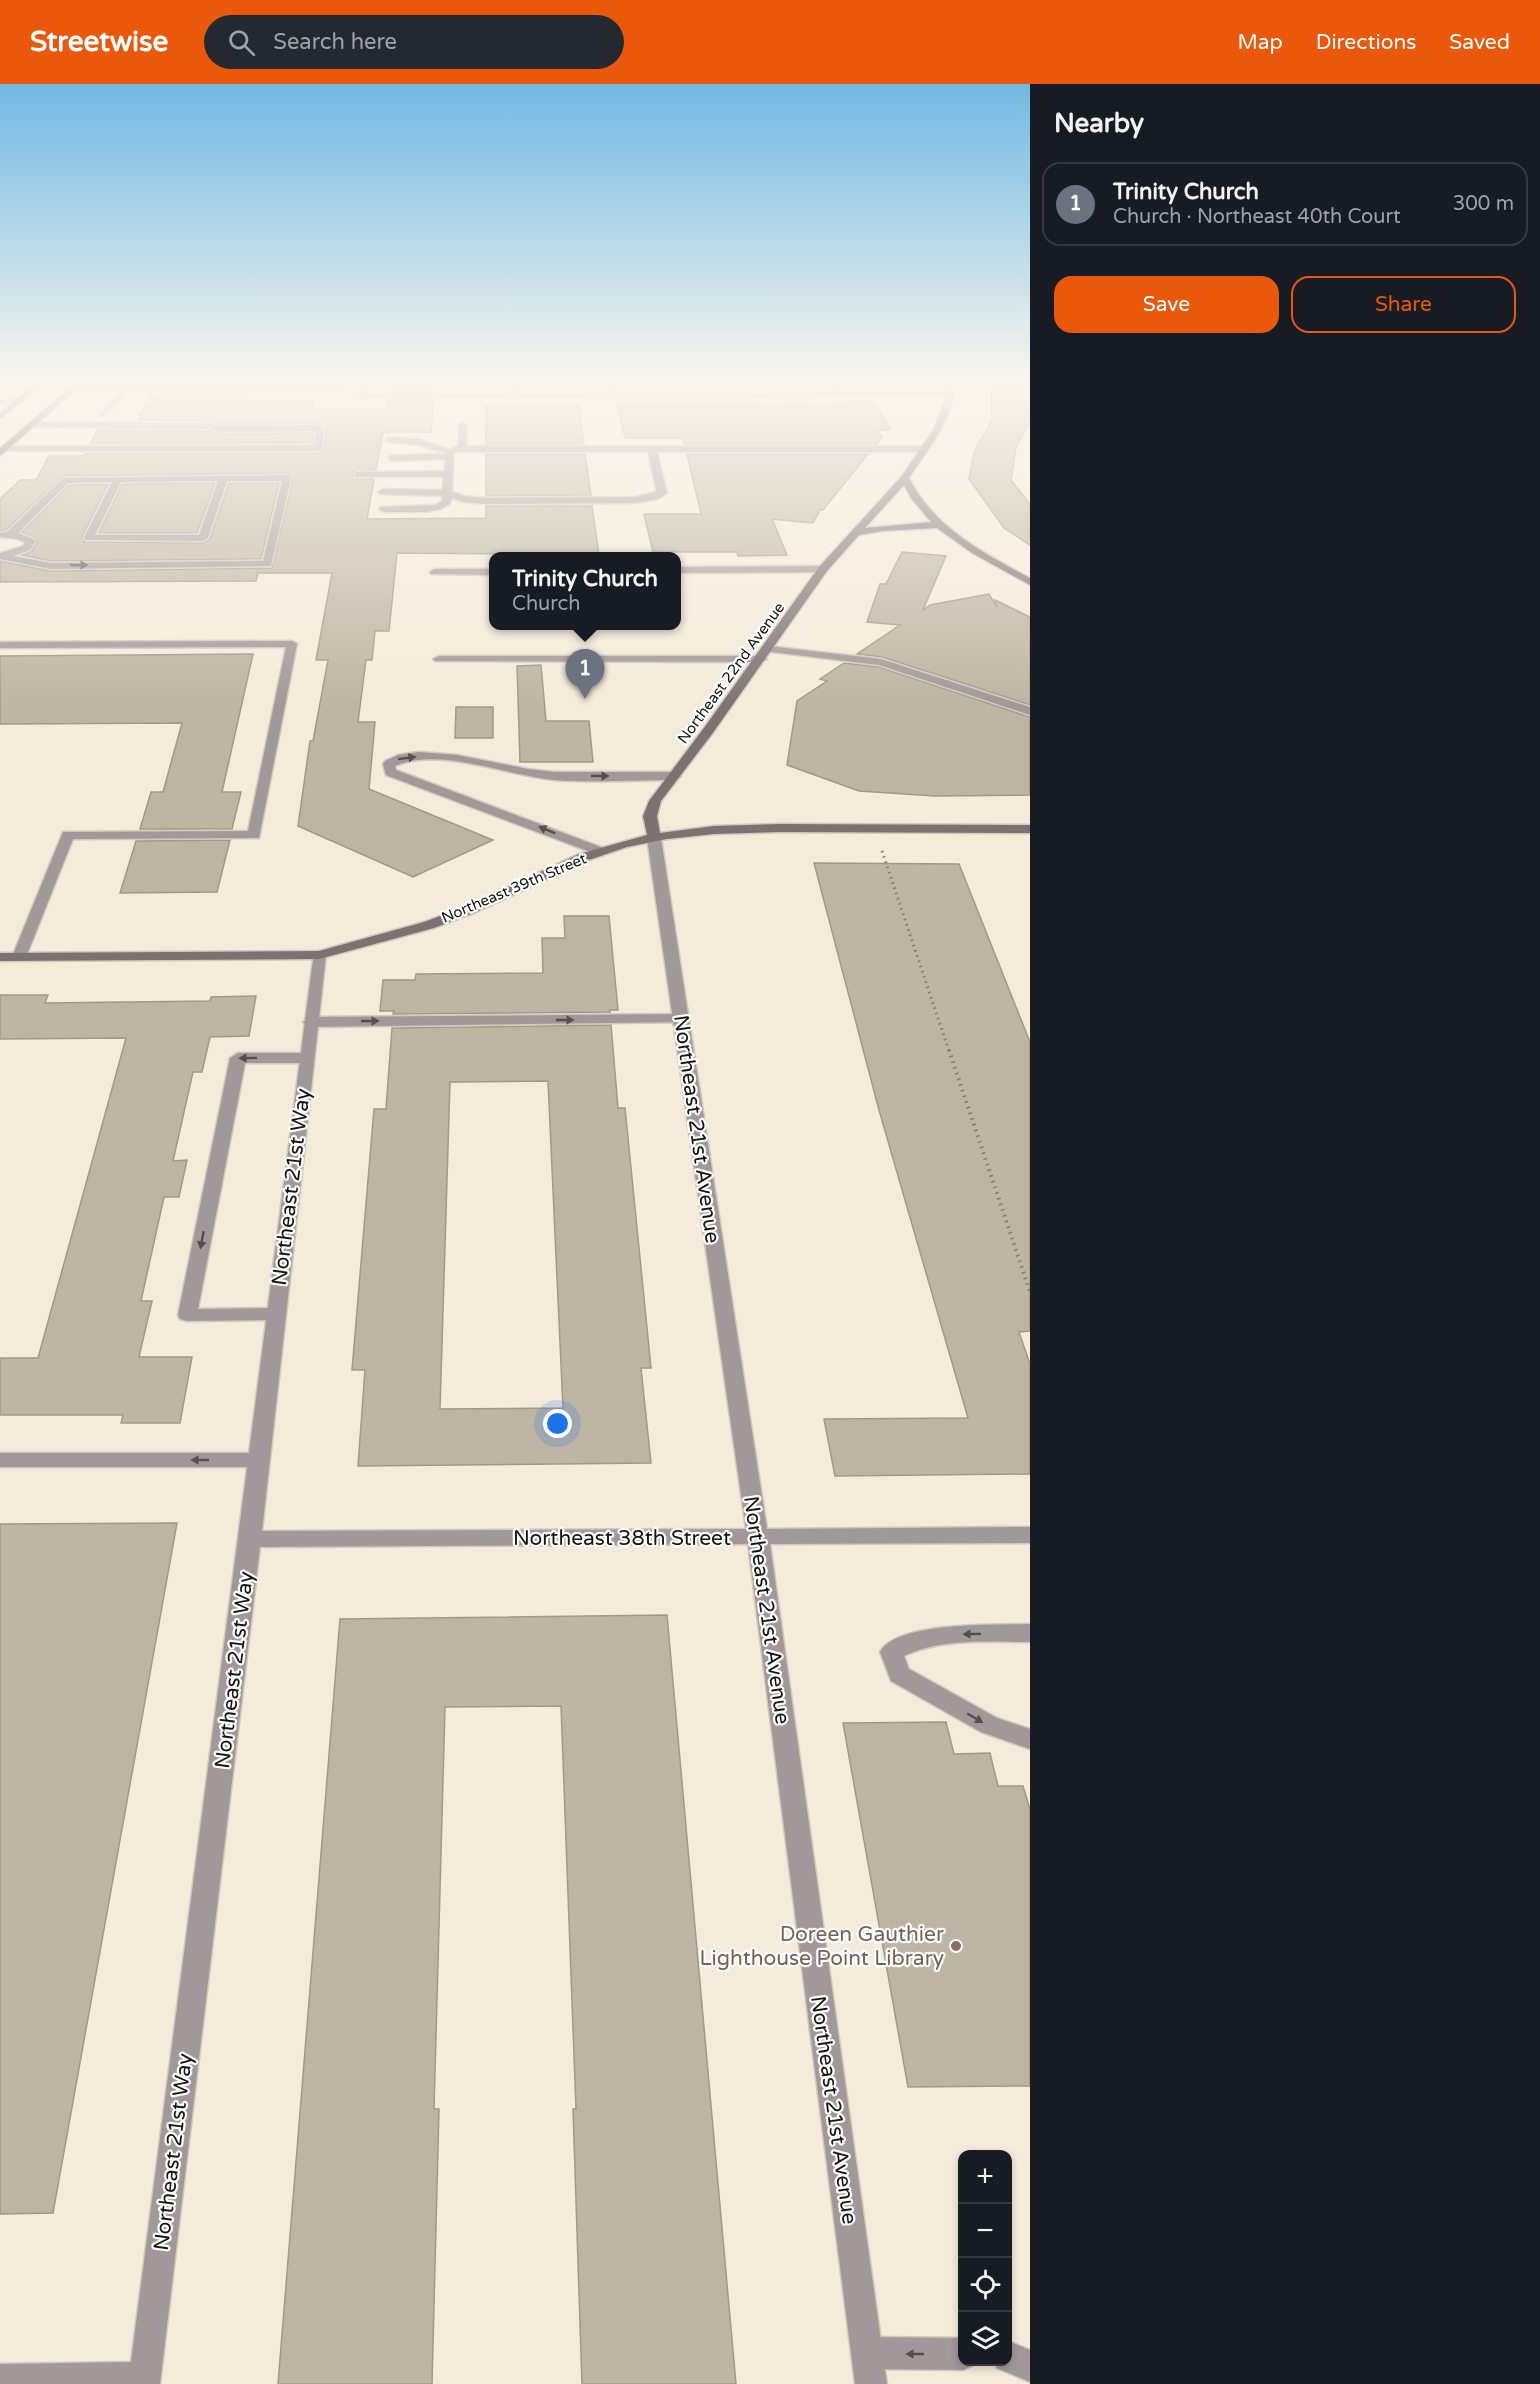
<!DOCTYPE html>
<html lang="en">
<head>
<meta charset="utf-8">
<style>
  body { margin:0; font-family:"Varela Round",sans-serif; background:#242831; color:#f1f3f6 }
  .controls { position:absolute; right:18px; bottom:18px; display:grid; overflow:hidden; border-radius:12px; box-shadow:0 3px 9px #0003 }
  .controls button { width:54px; height:54px; display:grid; place-items:center; padding:0; border:0; border-bottom:2px solid #363941; background:#171b24; color:#f1f3f6; font:30px sans-serif }
  .you { position:absolute; left:558px; top:1340px; width:21px; height:21px; margin:-15px; border:4px solid #fff; border-radius:50%; background:#1a73e8; box-shadow:0 0 0 9px #1a73e833 }
  .badge { display:grid; place-items:center; width:39px; height:39px; border-radius:50%; background:#ea580c; color:#fff; font-size:20px; font-weight:700 }
  .pin { position:absolute; translate:-50% -50px; filter:drop-shadow(0 2px 3px #0008) }
  .pin::after { content:''; position:absolute; top:32px; width:21px; height:18px; background:inherit; clip-path:polygon(0 0,100% 0,50% 100%) }
  .popup { position:absolute; left:489px; top:468px; width:192px; height:78px; box-sizing:border-box; display:grid; place-content:center; border-radius:12px; background:#171b24; filter:drop-shadow(0 2px 4px #0005); font-size:20px; white-space:nowrap; color:#9ea1a6 }
  .popup b { font-size:22px; color:#f1f3f6 }
  .popup::after { content:''; position:absolute; left:50%; top:100%; margin-left:-12px; border:12px solid transparent; border-top-color:#171b24 }
  .list { margin:0; padding:0; list-style:none }
  h2 { display:flex; justify-content:space-between; align-items:center; height:78px; margin:0; padding:0 24px; font-size:26px }
  h2 small { font-size:20px; font-weight:400; color:#9ea1a6 }
  .list li { display:grid; grid-template-columns:39px 1fr auto; gap:18px; align-items:center; box-sizing:border-box; height:84px; margin:0 12px 12px; padding:0 12px; border:2px solid #363941; border-radius:18px }
  .list b { display:block; font-size:22px; white-space:nowrap }
  .list p { margin:0; font-size:20px; white-space:nowrap; color:#9ea1a6 }
  .list em { font-size:20px; font-style:normal; color:#9ea1a6 }
  .actions { display:flex; gap:12px; padding:18px 24px }
  .actions a { flex:1; padding:14px 0; border:2px solid #ea580c; border-radius:18px; text-align:center; font-size:21px; color:#ea580c }
  .actions .main { background:#ea580c; color:#fff }
  .icon { flex:none; width:33px; height:33px; fill:none; stroke:currentColor; stroke-width:2; stroke-linecap:round; stroke-linejoin:round }
  .map { position:relative; flex:none; width:1030px; height:2300px; overflow:hidden }
  header { display:flex; align-items:center; gap:36px; box-sizing:border-box; height:84px; padding:0 30px; background:#ea580c; color:#fff }
  header strong { font-size:28px }
  nav { display:flex; gap:33px; margin-inline-start:auto; font-size:21px }
  .search { width:420px; height:54px; background:#242831; display:flex; align-items:center; gap:15px; box-sizing:border-box; padding:0 21px; border-radius:33px; color:#9ea1a6; font-size:22px }
  main { display:flex }
  aside { flex:1; background:#171b24 }
  .map>svg:first-child { display:block }
</style>
</head>
<body>
<header>
<strong>Streetwise</strong>
<div class="search"><svg class="icon" aria-label="search" viewBox="0 0 24 24"><circle cx="10" cy="10" r="6"/><path d="M15 15l6 6"/></svg>Search here</div>
<nav><a>Map</a><a>Directions</a><a>Saved</a></nav>
</header>
<main>
<div class="map">
<svg width="1030" height="2300" viewBox="0 0 1030 2300">
  <rect width="100%" height="100%" fill="#f4ebda"/>
  <g fill="#bdb4a3" stroke="#a19889" stroke-width="1.5" fill-rule="evenodd">
    <path d="M391,301H433V308H390Z"/>
    <path d="M991,301H1030V337L1016,364L1011,396L1030,420V461L1004,444L969,395L974,368L992,336Z"/>
    <path d="M207,309H249L246,317H314L312,325H387L388,316H433L431,348H383L376,386L353,388L355,395H374L367,435L486,434V422H592L599,471L397,469L389,547H375L372,576H366L358,638H375L369,705L493,756L413,793L298,742L310,657H313L328,576H316L332,489H258L256,497L0,498V477L51,487L272,484L293,394L287,389L63,392L6,446L0,447V415L20,396H36L49,372H84L86,369H318L324,364L326,344L320,339L221,340L208,337L138,336L150,311Z"/>
    <path d="M839,318H874L891,346H877L882,353L877,360H684L683,354H625L617,320L840,321Z"/>
    <path d="M486,322H579L584,360H486Z"/>
    <path d="M97,346L208,347L221,350L313,349L312,359H91Z"/>
    <path d="M486,370H585L591,411L486,412Z"/>
    <path d="M687,370H868L823,426H820L813,439L772,435L787,471L738,472L737,468H653L644,430H701Z"/>
    <path d="M215,399L197,449H99L122,400Z"/>
    <path d="M229,399H279L261,475L51,477L22,471L32,467L37,457L22,448L69,401L108,400L82,453L84,458L203,459L210,455Z"/>
    <path d="M902,468L946,472L923,526L930,521L989,510L997,523L995,516L1030,533V621L882,573L857,570L900,541L867,538L880,500H886Z"/>
    <path d="M253,570L222,708H241L232,745H140L151,708H163L182,639L0,640V572Z"/>
    <path d="M844,579L879,583L1030,633V711L935,712L859,707L787,681L797,617L827,597L820,595Z"/>
    <path d="M541,581L546,637H589L593,678H520L517,582Z"/>
    <path d="M456,623H493V654H455Z"/>
    <path d="M230,756L217,808L120,809L136,757Z"/>
    <path d="M814,779L959,780L1030,958V1247L1019,1248L1030,1280V1390L835,1392L824,1335L968,1334L879,1026Z"/>
    <path d="M564,832H609L618,926H610V928L393,930L394,927H380L383,896H415L416,890L543,889L542,854H565Z"/>
    <path d="M0,911H48L45,919L210,917L211,913L256,912L249,952L210,953L202,988H193L173,1077L187,1076L179,1113H164L141,1217H152L139,1273H192L180,1339H121L123,1331H0V1274H38L126,954L0,955Z"/>
    <path d="M611,941L618,1024H625L651,1284H641L651,1379L358,1382L365,1286H352L374,1025H386L392,944ZM548,997L563,1324L440,1325L450,998Z"/>
    <path d="M177,1439L53,2129L0,2130V1440Z"/>
    <path d="M667,1531L736,2300H582L573,2025H576L561,1622L445,1623L434,2025H439L432,2300H278L340,1535Z"/>
    <path d="M946,1638L954,1670L990,1669L998,1702H1023L1030,1725V2002L908,2003L843,1639Z"/>
  </g>
  <g fill="none" stroke-linecap="round" stroke-linejoin="round">
    <defs>
      <g id="lane">
        <path d="M341,301H349L347,307H129L103,333L99,331L121,307L75,306L71,304L75,302Z"/>
        <path d="M360,301H368L365,314L358,312Z"/>
        <path d="M510,301H518L517,313L510,311Z"/>
        <path d="M605,301H613L621,311L620,313H614Z"/>
        <path d="M832,301H840L843,313H837Z"/>
        <path d="M23,315V319H20L0,320V316Z"/>
        <path d="M33,338L208,339L221,342L320,341L324,344L322,364L318,367H2V363L5,362L314,361L316,347L221,348L208,345L30,343V339Z"/>
        <path d="M462,338L466,341L467,365L463,368L459,365L458,341Z"/>
        <path d="M390,353L419,355L454,367L450,370L418,361L387,358V354Z"/>
        <path d="M448,370L451,371V375L392,377L388,374L392,371Z"/>
        <path d="M358,388L448,387L452,390L448,393H355V389Z"/>
        <path d="M383,405L447,406L464,412L486,414L636,413L662,406L667,409L658,415L636,419L486,420L463,418L452,414L450,420L441,425L426,428H384L379,425L381,423L435,421L442,417V412L380,410L378,408Z"/>
        <path d="M292,557L297,560L259,754L73,755L26,873L24,876H14L12,873L63,748L248,747L286,563L0,564V558Z"/>
        <path d="M419,668L457,671L528,685L554,688H675L681,692L675,696C635,696 595,699 555,696C507,692 440,662 395,682L396,686L606,765L608,768L601,772L386,691L383,680L385,677L398,671Z"/>
        <path d="M681,930L689,935L686,938L311,943L303,938L311,933Z"/>
        <path d="M238,969H306L314,974L306,979H245L198,1225L276,1224L283,1226L285,1230L283,1234L276,1236L187,1237L180,1235L178,1231L230,974Z"/>
        <path d="M0,1369H259L266,1371L269,1376L266,1381L259,1383H0Z"/>
        <path d="M1030,1540V1558C989,1558 942,1554 904,1572L909,1585L997,1634L1030,1645V1665L981,1648L891,1597L880,1568C896,1537 998,1541 1030,1540Z"/>
        <path d="M867,2253L963,2254V2278H976L974,2281L963,2286L867,2285L856,2280L851,2269L856,2258Z"/>
        <path d="M1008,2257L1030,2266V2298L997,2284L994,2278H1008Z"/>
      </g>
      <g id="street">
        <path d="M951,308L955,310L954,312L362,314L358,312L362,310Z"/>
        <path d="M457,362H924L928,365L924,368H657L667,409L662,412L657,409L648,368H457L454,369L452,409L447,412L442,409L446,367Z"/>
        <path d="M287,391L291,394L271,482L51,485L0,475V469L23,462L25,458L17,455L0,453V449L7,448L63,394ZM218,397L199,451H95L121,398ZM227,397H282L263,477L51,479L13,472L30,466L35,457L33,455L18,449L68,399L112,398L84,454L86,456L203,457L208,454Z"/>
        <path d="M676,483L823,482L828,485L823,488L676,489Z"/>
        <path d="M435,485H494V491L431,490L430,488Z"/>
        <path d="M768,562L881,575L1030,623V631L879,581L764,567L762,565Z"/>
        <path d="M439,572H761L767,575L761,578L435,577L433,575Z"/>
        <path d="M654,750L661,754L767,1445L1030,1443V1459L770,1460L887,2300H855L748,1460L260,1463L160,2300H0V2280L131,2278L314,868L319,867L326,871L262,1447L746,1445L647,754Z"/>
      </g>
      <path id="secondary" d="M946,301H954C957,331 925,370 909,394C935,444 982,468 1030,494V501L972,469L937,444L883,447L859,451L827,487L712,650L661,717L657,732L660,749L714,742L780,740L1030,741V749L780,748L714,750L667,755L627,763L589,776L474,829L434,844L319,875L0,877V869L319,867L424,838L464,823L579,770L647,751L643,732L649,717L704,644L819,483L902,392L933,346L947,310ZM904,401L911,414L931,438L865,444Z"/>
      <g id="primary">
        <path d="M33,301H42L0,335V329Z"/>
        <path d="M73,301H82L0,372V364Z"/>
      </g>
    </defs>
    <use href="#lane" stroke="#d1c9b9" stroke-width="3"/>
    <use href="#street" stroke="#d1c9b9" stroke-width="3"/>
    <use href="#secondary" stroke="#d1c9b9" stroke-width="3"/>
    <use href="#primary" stroke="#d1c9b9" stroke-width="3"/>
    <path stroke="#827d71" stroke-width="3" stroke-dasharray="1.5 4" stroke-linecap="butt" d="M882,767L949,967"/>
    <path stroke="#827d71" stroke-width="4" stroke-dasharray="1.5 4.5" stroke-linecap="butt" d="M949,966L1030,1208"/>
    <use href="#lane" fill="#a29899" fill-rule="evenodd"/>
    <use href="#street" fill="#a29899" fill-rule="evenodd"/>
    <use href="#secondary" fill="#7e7172" fill-rule="evenodd"/>
    <use href="#primary" fill="#645556" fill-rule="evenodd"/>
  </g>
  <defs><path id="oneway-solid" d="M-6-.8H1V-3.2L6.5 0L1 3.2V.8H-6Z" transform="scale(1.5)"/></defs>
  <g fill="#564f4d">
    <use href="#oneway-solid" transform="translate(79 481)"/>
    <use href="#oneway-solid" transform="translate(407 674) rotate(-7)"/>
    <use href="#oneway-solid" transform="translate(600 692)"/>
    <use href="#oneway-solid" transform="translate(547 746) rotate(-158)"/>
    <use href="#oneway-solid" transform="translate(565 936)"/>
    <use href="#oneway-solid" transform="translate(370 937)"/>
    <use href="#oneway-solid" transform="translate(248 974) rotate(179)"/>
    <use href="#oneway-solid" transform="translate(202 1156) rotate(101)"/>
    <use href="#oneway-solid" transform="translate(200 1376) rotate(180)"/>
    <use href="#oneway-solid" transform="translate(972 1550) rotate(179)"/>
    <use href="#oneway-solid" transform="translate(975 1634) rotate(30)"/>
    <use href="#oneway-solid" transform="translate(915 2270) rotate(-180)"/>
  </g>
  <linearGradient id="sky" x2="0" y2="1"><stop stop-color="#71b8e2"/><stop offset="0.48" stop-color="#faf6ee"/><stop offset="1" stop-color="#faf6ee" stop-opacity="0"/></linearGradient>
  <rect width="1030" height="623" fill="url(#sky)"/>
  <circle fill="#8d6e63" stroke="#fff" stroke-width="2" cx="956" cy="1862" r="6"/>
  <g text-anchor="middle" stroke-width="4.5" stroke-linejoin="round" paint-order="stroke">
    <g font-size="15" fill="#17140e" stroke="#fff">
      <text transform="translate(731 589) rotate(-54)" y="5">Northeast 22nd Avenue</text>
      <text transform="translate(514 804) rotate(-23)" y="5">Northeast 39th Street</text>
    </g>
    <g font-size="21" fill="#17140e" stroke="#fff">
      <text transform="translate(697 1045) rotate(82)" y="7">Northeast 21st Avenue</text>
      <text transform="translate(291 1103) rotate(-83)" y="7">Northeast 21st Way</text>
      <text x="622" y="1461">Northeast 38th Street</text>
      <text transform="translate(767 1526) rotate(82)" y="7">Northeast 21st Avenue</text>
      <text transform="translate(234 1586) rotate(-83)" y="7">Northeast 21st Way</text>
      <text transform="translate(834 2026) rotate(82)" y="7">Northeast 21st Avenue</text>
      <text transform="translate(173 2068) rotate(-83)" y="7">Northeast 21st Way</text>
    </g>
    <g font-size="21" fill="#785e54" stroke="#fff" text-anchor="end">
      <text x="944" y="1857">Doreen Gauthier<tspan x="944" dy="24">Lighthouse Point Library</tspan></text>
    </g>
  </g>
</svg>
<div class="controls">
<button>+</button>
<button>−</button>
<button><svg class="icon" aria-label="locate" viewBox="0 0 24 24"><circle cx="12" cy="12" r="6"/><path d="M12 2v4M12 18v4M2 12h4M18 12h4"/></svg></button>
<button><svg class="icon" aria-label="layers" viewBox="0 0 24 24"><path d="M12 4l9 5-9 5-9-5zM3 14l9 5 9-5"/></svg></button>
</div>
<div class="you"></div>
<div class="pin badge" style="left:585px;top:615px;background:#6b7280">1</div>
<div class="popup"><b>Trinity Church</b>Church</div>
</div>
<aside>
<h2>Nearby<small></small></h2>
<ul class="list">
<li><span class="badge" style="background:#6b7280">1</span><div><b>Trinity Church</b><p>Church · Northeast 40th Court</p></div><em>300 m</em></li>
</ul>
<div class="actions"><a class="main">Save</a><a>Share</a></div>
</aside>
</main>
</body>
</html>
